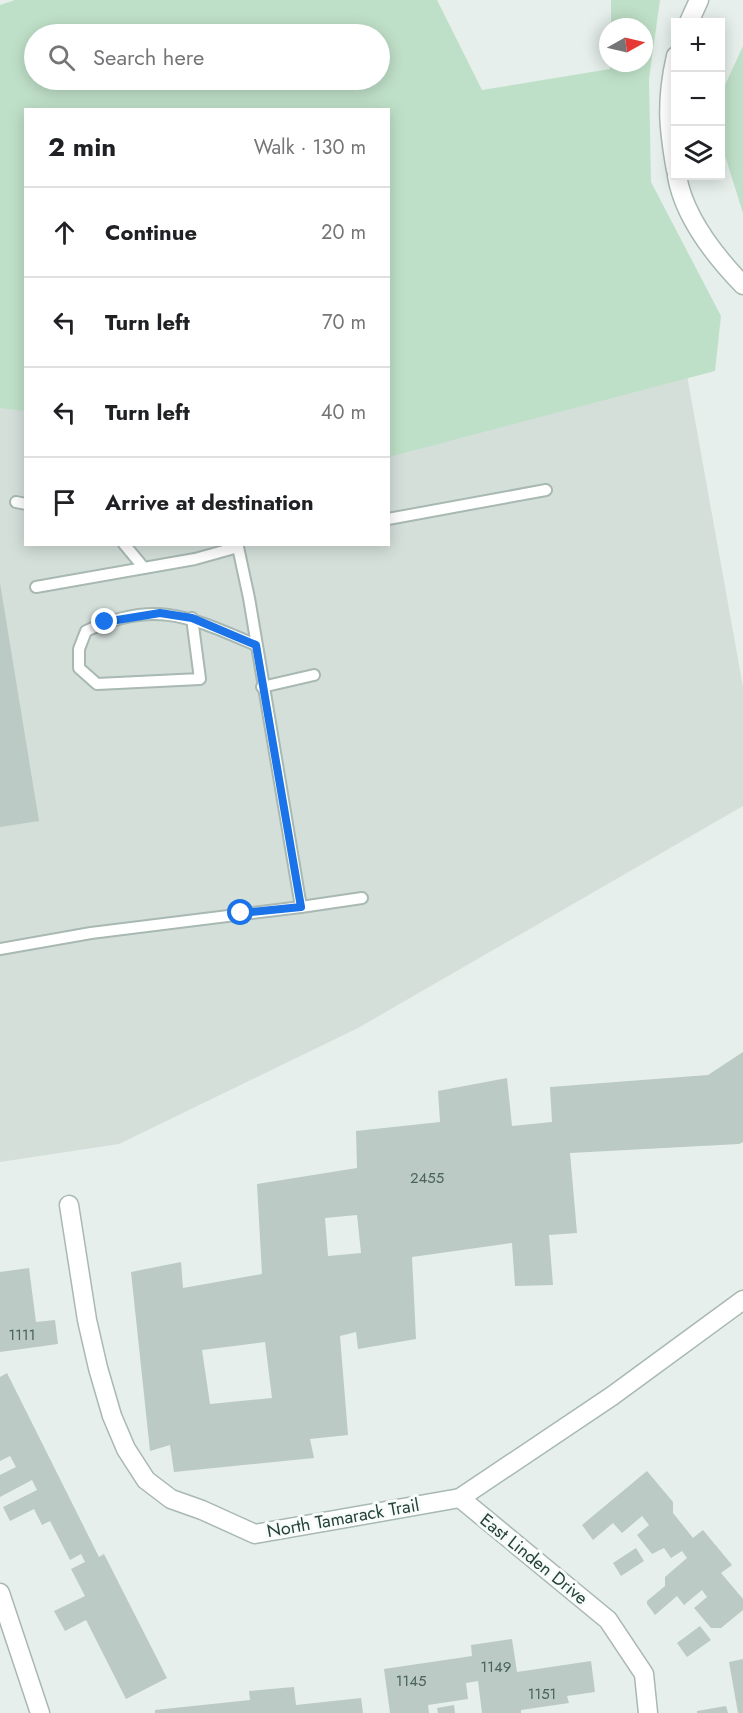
<!DOCTYPE html>
<html lang="en">
<head>
<meta charset="utf-8">
<style>
  body { margin:0; font-family:Jost,sans-serif; background:#f2f2f2; color:#202124 }
  .controls { position:absolute; right:18px; top:18px; display:grid; overflow:hidden; border-radius:0px; box-shadow:0 3px 15px #0003 }
  .controls button { width:54px; height:54px; display:grid; place-items:center; padding:0; border:0; border-bottom:2px solid #e0e0e0; background:#fff; color:#202124; font:30px sans-serif }
  .compass { position:absolute; left:599px; top:18px; width:54px; height:54px; border-radius:50%; background:#fff; box-shadow:0 3px 15px #0003; rotate:82deg }
  .stop { position:absolute; width:18px; height:18px; margin:-14px; border:4px solid #1a73e8; border-radius:50%; background:#fff }
  .stop.end { background:#1a73e8; border-color:#fff; box-shadow:0 2px 6px #0008 }
  .list { margin:0; padding:0; list-style:none }
  h2 { display:flex; justify-content:space-between; align-items:center; height:78px; margin:0; padding:0 24px; font-size:26px }
  h2 small { font-size:20px; font-weight:400; color:#757577 }
  .list li { display:grid; grid-template-columns:39px 1fr auto; gap:18px; align-items:center; box-sizing:border-box; height:90px; padding:0 24px; border-top:2px solid #e0e0e0 }
  .list b { display:block; font-size:22px; white-space:nowrap }
  .list em { font-size:20px; font-style:normal; color:#757577 }
  .icon { flex:none; width:33px; height:33px; fill:none; stroke:currentColor; stroke-width:2; stroke-linecap:round; stroke-linejoin:round }
  .map { position:relative; flex:none; width:743px; height:1713px; overflow:hidden }
  .search { position:absolute; background:#fff; box-shadow:0 3px 15px #0003; left:24px; top:24px; width:366px; height:66px; display:flex; align-items:center; gap:15px; box-sizing:border-box; padding:0 21px; border-radius:33px; color:#757577; font-size:22px }
  .panel { position:absolute; background:#fff; box-shadow:0 3px 15px #0003; left:24px; top:108px; width:366px; height:438px; border-radius:0px }
  .map>svg:first-child { display:block }
</style>
</head>
<body>
<div class="map">
<svg width="743" height="1713" viewBox="0 0 743 1713">
  <rect width="100%" height="100%" fill="#e6efeb"/>
  <path fill="#d4dfda" d="M655,197L743,687V806L358,1028L119,1144L0,1162V316L25,311L26,544H388L389,245Z"/>
  <g fill="#bfe0c8" fill-rule="evenodd">
    <path d="M15,0H437L482,90L610,69V63H644V27H611V0H660L649,79L651,182L721,316L715,371L389,457L388,110H26L25,411L0,408V5ZM34,34H380V80H34Z"/>
    <path d="M743,46V213L721,143L720,96Z"/>
  </g>
  <g fill="#bbcac4" fill-rule="evenodd">
    <path d="M0,583L39,821L0,827Z"/>
    <path d="M743,1052V1142L739,1144L570,1153L577,1233L549,1235L553,1285L515,1286L512,1243L412,1257L416,1339L358,1349L356,1332L340,1336L348,1435L310,1439L314,1458L174,1472L170,1445L150,1451L131,1272L181,1262L183,1288L262,1274L257,1184L357,1168L356,1131L440,1122L438,1091L507,1078L512,1126L552,1122L550,1087L708,1075ZM357,1215L361,1253L328,1256L325,1218ZM265,1342L272,1398L210,1404L202,1350Z"/>
    <path d="M29,1268L36,1322L55,1320L58,1344L0,1352V1272Z"/>
    <path d="M7,1373L99,1557L104,1554L167,1678L126,1699L86,1620L65,1631L54,1611L85,1596L71,1569L85,1562L81,1554L70,1560L50,1521L42,1525L34,1509L10,1521L3,1507L37,1490L32,1480L0,1497V1475L16,1467L10,1456L0,1461V1377Z"/>
    <path d="M647,1471L673,1502V1513L693,1538L703,1530L732,1565L721,1573L743,1599V1610L721,1628H711L694,1608L707,1597L702,1590L684,1605L677,1596L655,1615L647,1604V1601L665,1586V1577L687,1558L682,1551L671,1558L664,1548L652,1554L637,1535L649,1525L642,1516L622,1533L613,1523L593,1540L582,1525Z"/>
    <path d="M636,1548L644,1561L621,1576L613,1563Z"/>
    <path d="M700,1626L711,1640L687,1657L677,1643Z"/>
    <path d="M512,1639L517,1672L591,1661L595,1692L567,1696L569,1703L521,1710V1713H482L478,1681L466,1683L468,1699L428,1705L429,1713H390L384,1669L472,1656L471,1645Z"/>
    <path d="M743,1659V1713H738L729,1662Z"/>
    <path d="M294,1687L296,1705L361,1698L363,1713H155V1710L250,1700L249,1691Z"/>
    <path d="M454,1705L455,1713H438L437,1708Z"/>
    <path d="M726,1706L728,1713H697V1711Z"/>
  </g>
  <g fill="none" stroke-linecap="round" stroke-linejoin="round">
    <defs>
      <g id="lane">
        <path d="M16,502L26,504"/>
        <path d="M388,519L546,490"/>
        <path d="M124,544L144,568"/>
        <path d="M192,618L200,679L97,684L79,668V649L86,631C156,599 190,617 256,645"/>
        <path d="M262,687L314,675"/>
        <path d="M301,907L362,898"/>
        <path d="M0,949L91,933L301,907L249,598L238,547L195,559L36,587"/>
      </g>
      <g id="street">
        <path d="M689,22L699,0"/>
        <path d="M676,56C666,100 668,126 676,170"/>
        <path d="M677,176C684,217 714,255 743,285"/>
        <path d="M69,1205L87,1320L98,1368L112,1416L126,1449L146,1480L171,1499L202,1510L255,1534L460,1498L612,1396L743,1300"/>
        <path d="M460,1498L608,1620L644,1674L648,1713"/>
        <path d="M0,1593L40,1713"/>
      </g>
    </defs>
    <use href="#lane" stroke="#a8b8b2" stroke-width="14"/>
    <use href="#street" stroke="#a8b8b2" stroke-width="21"/>
    <use href="#lane" stroke="#fff" stroke-width="10"/>
    <use href="#street" stroke="#fff" stroke-width="18"/>
  </g>
  <g fill="none" stroke-linecap="round" stroke-linejoin="round">
    <path stroke="#1a73e8" stroke-width="8" d="M105,622L160,613L192,618L256,645L301,907L241,913"/>
  </g>
  <g text-anchor="middle" stroke-width="6" stroke-linejoin="round" paint-order="stroke">
    <g font-size="15" fill="#4a645c">
      <text x="427" y="1183">2455</text>
      <text x="22" y="1340">1111</text>
      <text x="496" y="1672">1149</text>
      <text x="411" y="1686">1145</text>
      <text x="542" y="1699">1151</text>
    </g>
    <g font-size="18" fill="#24423a" stroke="#f7fbf9">
      <text transform="translate(343 1518) rotate(-10)" y="6">North Tamarack Trail</text>
      <text transform="translate(534 1559) rotate(39)" y="6">East Linden Drive</text>
    </g>
  </g>
</svg>
<div class="controls">
<button>+</button>
<button>−</button>
<button><svg class="icon" aria-label="layers" viewBox="0 0 24 24"><path d="M12 4l9 5-9 5-9-5zM3 14l9 5 9-5"/></svg></button>
</div>
<svg class="compass" viewBox="-18 -18 36 36"><path d="M0-13l5 13h-10z" fill="#e53935"/><path d="M0 13l5-13h-10z" fill="#757577"/></svg>
<div class="stop" style="left:241px;top:913px"></div>
<div class="stop end" style="left:105px;top:622px"></div>
<div class="search"><svg class="icon" aria-label="search" viewBox="0 0 24 24"><circle cx="10" cy="10" r="6"/><path d="M15 15l6 6"/></svg>Search here</div>
<section class="panel">
<h2>2 min<small>Walk · 130 m</small></h2>
<ul class="list">
<li><svg class="icon" aria-label="ahead" viewBox="0 0 24 24"><path d="M12 20V5M6 11l6-6 6 6"/></svg><div><b>Continue</b></div><em>20 m</em></li>
<li><svg class="icon" aria-label="left" viewBox="0 0 24 24"><path d="M17 20v-9H6M10 6l-5 5 5 5"/></svg><div><b>Turn left</b></div><em>70 m</em></li>
<li><svg class="icon" aria-label="left" viewBox="0 0 24 24"><path d="M17 20v-9H6M10 6l-5 5 5 5"/></svg><div><b>Turn left</b></div><em>40 m</em></li>
<li><svg class="icon" aria-label="arrive" viewBox="0 0 24 24"><path d="M6 21V4h12l-3 4 3 4H6"/></svg><div><b>Arrive at destination</b></div></li>
</ul>
</section>
</div>
</body>
</html>
